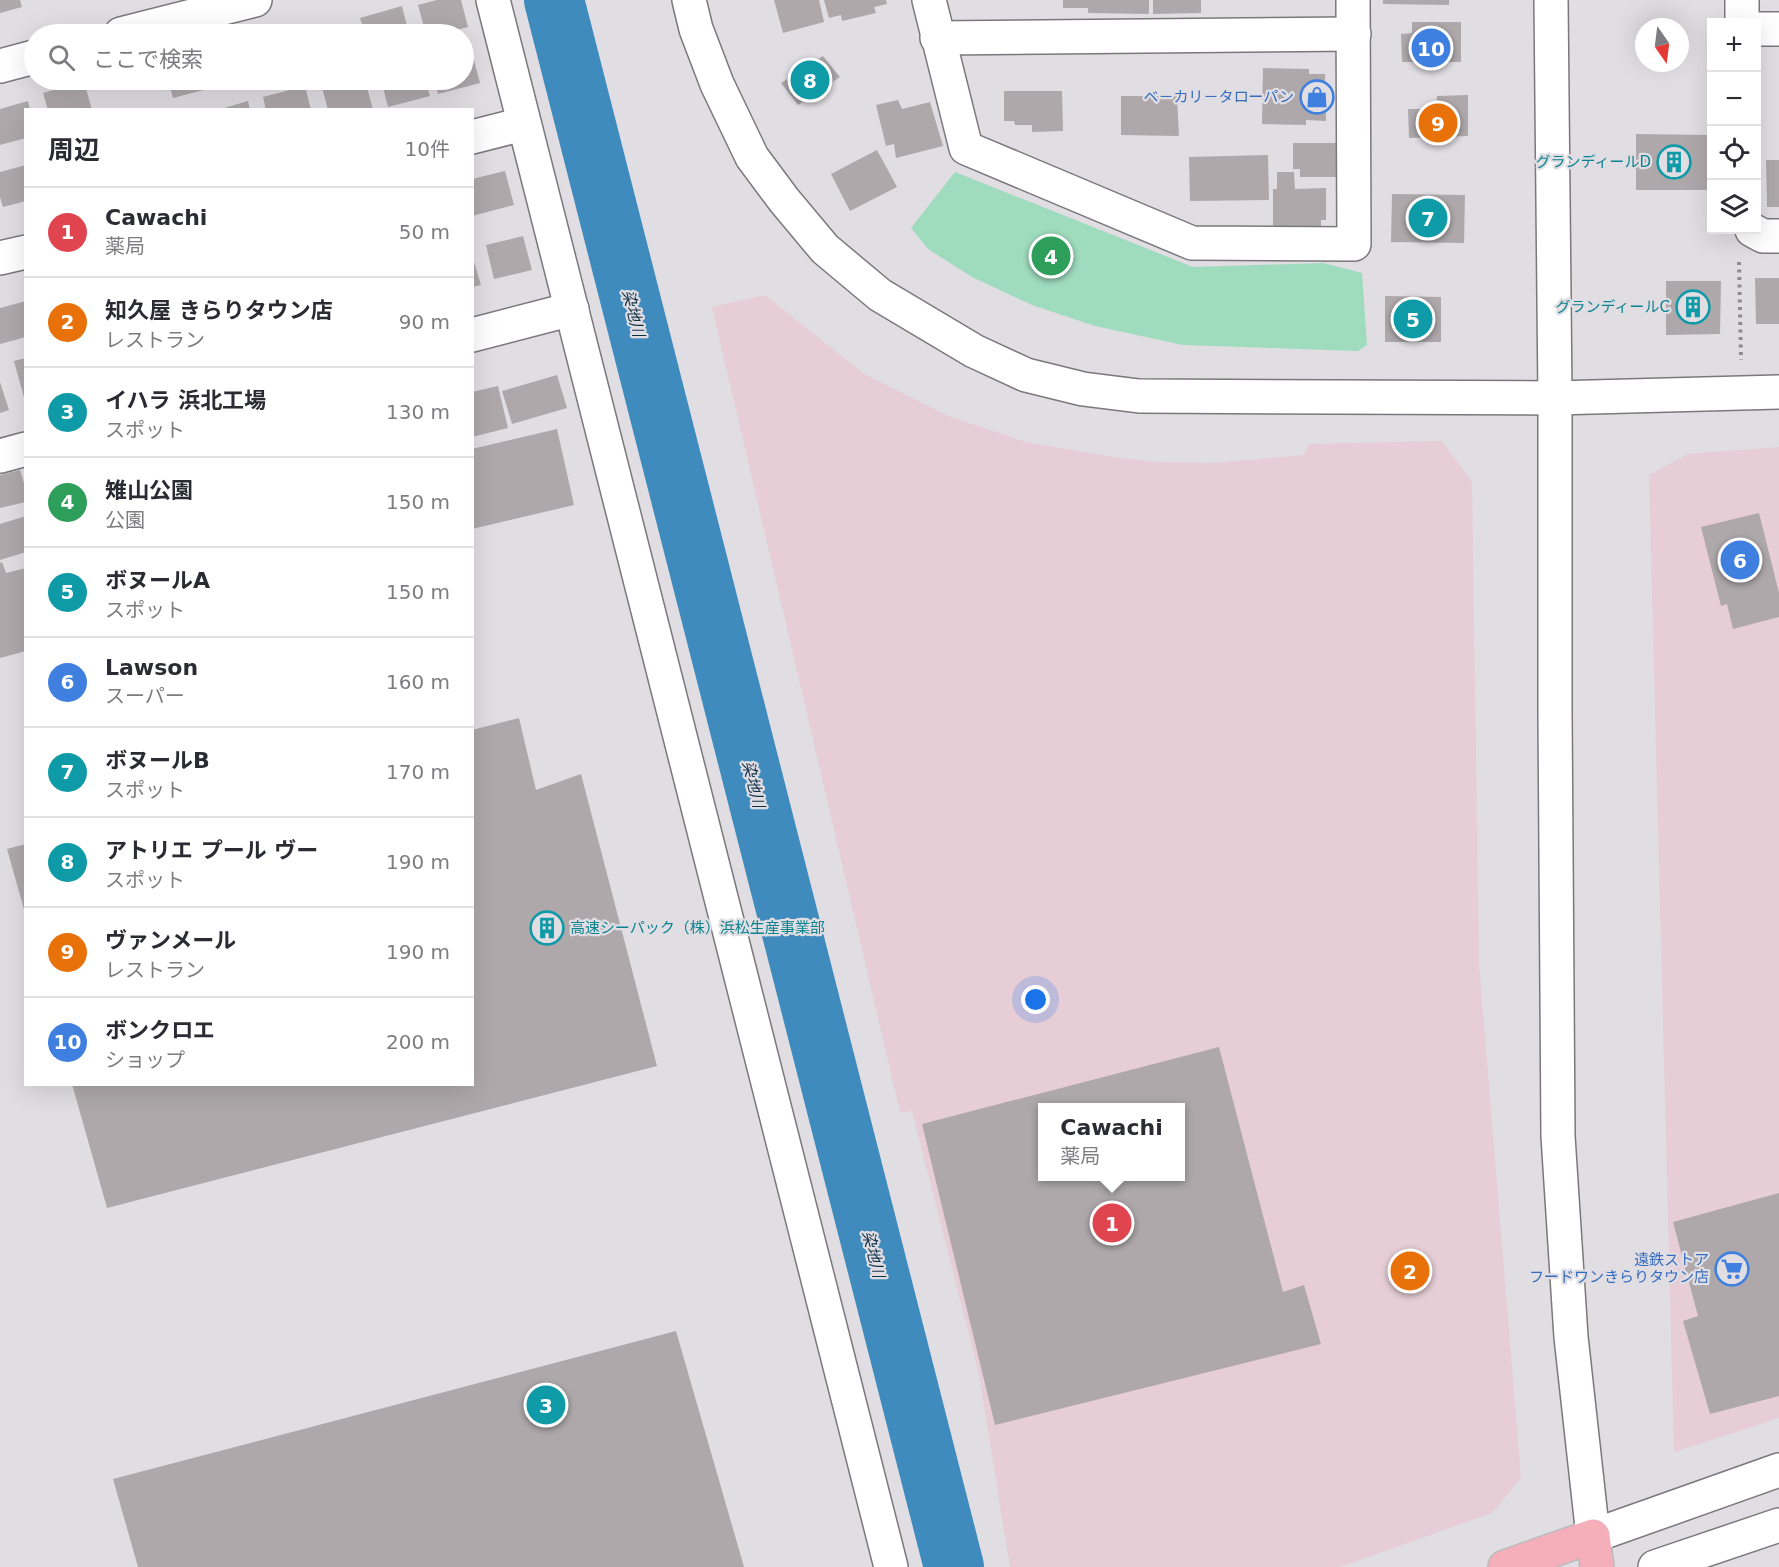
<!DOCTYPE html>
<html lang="ja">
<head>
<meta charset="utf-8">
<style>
  body { margin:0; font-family:"DejaVu Sans","Noto Sans JP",sans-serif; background:#f2f2f3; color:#2b2b33 }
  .controls { position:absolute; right:18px; top:18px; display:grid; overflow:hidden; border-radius:0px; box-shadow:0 6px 24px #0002 }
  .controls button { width:54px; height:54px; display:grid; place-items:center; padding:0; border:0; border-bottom:2px solid #e1e1e2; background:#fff; color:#2b2b33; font:30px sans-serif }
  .compass { position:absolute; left:1635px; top:18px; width:54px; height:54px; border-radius:50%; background:#fff; box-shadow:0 6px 24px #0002; rotate:166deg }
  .you { position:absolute; left:1036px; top:1000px; width:21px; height:21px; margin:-15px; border:4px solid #fff; border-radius:50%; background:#1a73e8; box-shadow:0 0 0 9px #1a73e833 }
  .badge { display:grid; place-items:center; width:39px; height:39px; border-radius:50%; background:#d93025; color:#fff; font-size:20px; font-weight:700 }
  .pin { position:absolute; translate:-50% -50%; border:3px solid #fff; box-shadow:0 2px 6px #0006 }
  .popup { position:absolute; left:1038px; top:1103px; width:147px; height:78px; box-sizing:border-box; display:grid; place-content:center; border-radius:0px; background:#fff; filter:drop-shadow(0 2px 4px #0005); font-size:20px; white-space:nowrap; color:#7c7c81 }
  .popup b { font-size:22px; color:#2b2b33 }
  .popup::after { content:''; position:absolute; left:50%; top:100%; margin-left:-12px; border:12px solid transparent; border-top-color:#fff }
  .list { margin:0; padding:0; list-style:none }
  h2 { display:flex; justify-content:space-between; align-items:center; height:78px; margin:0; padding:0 24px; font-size:26px }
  h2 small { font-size:20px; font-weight:400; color:#7c7c81 }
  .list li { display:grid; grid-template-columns:39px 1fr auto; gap:18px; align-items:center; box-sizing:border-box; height:90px; padding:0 24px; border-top:2px solid #e1e1e2 }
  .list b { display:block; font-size:22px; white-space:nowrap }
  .list p { margin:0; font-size:20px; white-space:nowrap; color:#7c7c81 }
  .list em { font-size:20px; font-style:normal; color:#7c7c81 }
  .icon { flex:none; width:33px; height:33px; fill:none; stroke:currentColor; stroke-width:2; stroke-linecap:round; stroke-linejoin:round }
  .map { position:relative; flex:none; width:1779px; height:1567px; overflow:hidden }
  .search { position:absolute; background:#fff; box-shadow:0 6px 24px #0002; left:24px; top:24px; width:450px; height:66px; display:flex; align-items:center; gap:15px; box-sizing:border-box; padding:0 21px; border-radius:33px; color:#7c7c81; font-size:22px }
  .panel { position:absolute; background:#fff; box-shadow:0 6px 24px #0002; left:24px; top:108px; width:450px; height:978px; border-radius:0px }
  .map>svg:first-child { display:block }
</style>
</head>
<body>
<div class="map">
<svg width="1779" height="1567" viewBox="0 0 1779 1567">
  <rect width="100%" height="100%" fill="#e0dde3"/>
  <g fill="#e6cdd6" fill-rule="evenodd">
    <path d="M765,295L864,374L948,416L1026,442L1112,457L1157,462L1213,463L1304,455L1309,444L1442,441L1472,482L1479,963L1521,1478L1492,1513L1340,1567H1010L979,1374L912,1111L900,1112L712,307ZM1043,1108H1181V1176H1043Z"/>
    <path d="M1779,447V1418L1674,1452L1649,475L1688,454Z"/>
  </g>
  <path fill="#9fdbbd" d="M955,172L1193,267L1323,263L1362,273L1367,345L1358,351L1183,345L1095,326L1032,305L972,277L928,249L911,228Z"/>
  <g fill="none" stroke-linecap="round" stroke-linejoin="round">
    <path stroke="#3f8bbd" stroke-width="60" d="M554,0L954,1567"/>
  </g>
  <g fill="#aea8ab" fill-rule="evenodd">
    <path d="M0,0H20L22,7L0,13Z"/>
    <path d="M437,0H461L468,27L442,34H426L418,5Z"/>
    <path d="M774,0H819L824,22L783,33Z"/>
    <path d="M824,0H886L887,4L874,7L876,13L842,21L841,15L829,18Z"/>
    <path d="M1063,0H1149V14L1088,13V8H1063Z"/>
    <path d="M1153,0H1201V13L1153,14Z"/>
    <path d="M1383,0H1449V5L1383,4Z"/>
    <path d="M402,6L409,34H365L360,18Z"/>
    <path d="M1412,22H1461V62H1402L1401,34L1412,33Z"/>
    <path d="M345,24L348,34H310Z"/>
    <path d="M471,49L480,83L438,94L434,80H464V51Z"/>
    <path d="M823,56L840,77L798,105L781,83Z"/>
    <path d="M1263,68L1309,69V74H1325L1326,121L1306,120V125L1262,124Z"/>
    <path d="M168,80H213L215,87L173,98Z"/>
    <path d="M354,80H365L373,110H328L322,87Z"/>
    <path d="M381,80H425L430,96L388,107Z"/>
    <path d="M84,81L92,110H48L43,93Z"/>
    <path d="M305,86L311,110H266L263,97Z"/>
    <path d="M1004,91H1062L1063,131L1032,132V125H1015L1014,121H1004Z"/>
    <path d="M1468,95V136L1409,138L1408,109H1436L1437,96Z"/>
    <path d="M1121,96H1177L1179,136L1121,135Z"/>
    <path d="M898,100L902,109L930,102L943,146L896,158L894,144L886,146L876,105Z"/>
    <path d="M28,101L30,110H26V138L0,145V109Z"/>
    <path d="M248,101L250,110H221V109Z"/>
    <path d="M1636,134L1712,135V190H1636Z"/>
    <path d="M1293,143H1337V177H1300V169H1293Z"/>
    <path d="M877,150L897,187L850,211L831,174Z"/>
    <path d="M1268,155L1269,200L1190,201L1189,157Z"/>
    <path d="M1766,160H1779V207H1767Z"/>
    <path d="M26,165V201L3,207L0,197V172Z"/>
    <path d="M505,171L514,205L472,216V179Z"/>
    <path d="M1277,172H1294L1295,189L1326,188V220H1321V227H1273V189H1277Z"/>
    <path d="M1392,194L1465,195L1464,243L1391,242Z"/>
    <path d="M523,236L532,270L494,279L486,245Z"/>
    <path d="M472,255L481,285L472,287Z"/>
    <path d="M1755,278H1779V324H1756Z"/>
    <path d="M1666,281H1721L1720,334L1666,335Z"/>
    <path d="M1385,296L1441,297V342H1385Z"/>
    <path d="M26,301V337L0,344V308Z"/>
    <path d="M26,358V401H25L14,361Z"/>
    <path d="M557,375L567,408L512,424L502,391Z"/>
    <path d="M0,382L9,410L0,413Z"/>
    <path d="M498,386L508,428L472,437V392Z"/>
    <path d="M557,429L574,505L472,529V449Z"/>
    <path d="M20,470L26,490V502L0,508V475Z"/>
    <path d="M1759,513L1779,593V617L1733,629L1727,604L1721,606L1701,527Z"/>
    <path d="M26,516V552L0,560V524Z"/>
    <path d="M2,562L6,573L26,568V651L0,658V563Z"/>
    <path d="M519,718L536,790L581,774L657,1066L107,1208L72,1084H472V730Z"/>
    <path d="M26,844V913H25L7,849Z"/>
    <path d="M1219,1047L1283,1292L1304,1285L1321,1344L995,1425L922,1124ZM1043,1108H1181V1176H1043Z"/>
    <path d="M1779,1193V1396L1710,1414L1683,1321L1698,1316L1673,1222Z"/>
    <path d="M676,1331L744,1567H138L113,1479Z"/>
  </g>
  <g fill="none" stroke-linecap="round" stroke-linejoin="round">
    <defs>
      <g id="minor">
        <path d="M493,0L891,1567"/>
        <path d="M689,0L696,29L717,84L752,157L784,200L825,249L880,295L974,351L1026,375L1083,389L1139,396L1555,398L1779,392"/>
        <path d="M929,0L966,148L1192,243L1354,244L1353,0"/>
        <path d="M1551,0L1555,398V712L1558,1136L1571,1337L1593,1536L1779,1470"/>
        <path d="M1742,0V22"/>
        <path d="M1756,29H1779"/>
        <path d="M121,34L255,0"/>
        <path d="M937,38L1354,34"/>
        <path d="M0,66L34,57"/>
        <path d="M472,137L523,124"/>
        <path d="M1752,230L1763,236H1779"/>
        <path d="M0,258L26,252"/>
        <path d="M472,335L572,309"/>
        <path d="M0,456L26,449"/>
        <path d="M1655,1567L1779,1525"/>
      </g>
      <path id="major" d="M1505,1567L1593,1536L1597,1567"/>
    </defs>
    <use href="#minor" stroke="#7a787d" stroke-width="36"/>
    <use href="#major" stroke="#bbb" stroke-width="36"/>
    <path stroke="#8d8b8f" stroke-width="4" stroke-dasharray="3 4.5" stroke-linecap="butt" d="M1739,262L1741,360"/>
    <use href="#minor" stroke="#fff" stroke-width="33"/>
    <use href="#major" stroke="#f5afbb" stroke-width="33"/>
  </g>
  <defs>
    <symbol id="shop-ring" viewBox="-11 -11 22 22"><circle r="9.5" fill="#e0dde3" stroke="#3f7fe0" stroke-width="1.5"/><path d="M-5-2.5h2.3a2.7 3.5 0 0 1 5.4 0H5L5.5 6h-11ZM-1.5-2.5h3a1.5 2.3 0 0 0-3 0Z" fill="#3f7fe0"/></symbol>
    <symbol id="building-ring" viewBox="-11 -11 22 22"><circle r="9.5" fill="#e0dde3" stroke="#0f9aa8" stroke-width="1.5"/><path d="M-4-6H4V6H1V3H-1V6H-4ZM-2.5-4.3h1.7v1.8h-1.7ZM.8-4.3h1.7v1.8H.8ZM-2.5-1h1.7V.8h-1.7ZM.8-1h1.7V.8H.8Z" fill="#0f9aa8"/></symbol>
    <symbol id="supermarket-ring" viewBox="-11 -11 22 22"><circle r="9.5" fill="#e0dde3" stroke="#3f7fe0" stroke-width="1.5"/><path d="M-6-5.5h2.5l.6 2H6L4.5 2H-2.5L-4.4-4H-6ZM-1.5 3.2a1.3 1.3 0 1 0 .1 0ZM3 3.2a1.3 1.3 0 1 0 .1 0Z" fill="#3f7fe0"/></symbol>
  </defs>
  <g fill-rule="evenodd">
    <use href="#shop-ring" x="1298" y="78" width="38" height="38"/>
    <use href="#building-ring" x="1655" y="143" width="38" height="38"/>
    <use href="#building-ring" x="1674" y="288" width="38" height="38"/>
    <use href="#building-ring" x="528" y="909" width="38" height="38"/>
    <use href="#supermarket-ring" x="1713" y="1250" width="38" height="38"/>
  </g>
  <g text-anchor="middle" stroke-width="4.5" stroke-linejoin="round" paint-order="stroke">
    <g font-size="15" fill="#366cbe" stroke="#e0dde3" text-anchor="end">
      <text x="1294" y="102">ベ－カリ－タローパン</text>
      <text x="1709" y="1265">遠鉄ストア<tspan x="1709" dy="17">フードワンきらりタウン店</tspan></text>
    </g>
    <g font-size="15" fill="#0d838f" stroke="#e0dde3" text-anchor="end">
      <text x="1651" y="167">グランディールD</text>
      <text x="1670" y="312">グランディールC</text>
      <text x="570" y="933" text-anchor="start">高速シーパック（株）浜松生産事業部</text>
    </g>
    <g font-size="16" font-style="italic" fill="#0d2f44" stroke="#e0dde3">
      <text transform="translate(634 313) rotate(76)" y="6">染地川</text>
      <text transform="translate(754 784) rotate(76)" y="6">染地川</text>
      <text transform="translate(874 1254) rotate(76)" y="6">染地川</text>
    </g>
  </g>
</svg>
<div class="controls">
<button>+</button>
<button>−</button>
<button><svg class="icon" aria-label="locate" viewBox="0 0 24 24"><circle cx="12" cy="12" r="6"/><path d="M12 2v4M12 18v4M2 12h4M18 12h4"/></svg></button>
<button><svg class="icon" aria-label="layers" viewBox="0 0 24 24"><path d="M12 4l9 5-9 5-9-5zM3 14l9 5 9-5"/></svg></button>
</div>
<svg class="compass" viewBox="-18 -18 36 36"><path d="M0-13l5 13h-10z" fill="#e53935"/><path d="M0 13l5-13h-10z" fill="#7c7c81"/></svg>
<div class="you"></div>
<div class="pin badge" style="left:1112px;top:1223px;background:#e0444e">1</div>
<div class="popup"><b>Cawachi</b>薬局</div>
<div class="pin badge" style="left:1410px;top:1271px;background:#e8710a">2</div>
<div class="pin badge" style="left:546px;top:1405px;background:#0f9aa8">3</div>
<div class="pin badge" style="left:1051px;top:256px;background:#2e9e5b">4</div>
<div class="pin badge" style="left:1413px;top:319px;background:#0f9aa8">5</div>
<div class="pin badge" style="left:1740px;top:560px;background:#3f7fe0">6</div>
<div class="pin badge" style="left:1428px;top:218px;background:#0f9aa8">7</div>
<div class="pin badge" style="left:810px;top:80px;background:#0f9aa8">8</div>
<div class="pin badge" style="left:1438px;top:123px;background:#e8710a">9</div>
<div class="pin badge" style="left:1431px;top:48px;background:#3f7fe0">10</div>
<div class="search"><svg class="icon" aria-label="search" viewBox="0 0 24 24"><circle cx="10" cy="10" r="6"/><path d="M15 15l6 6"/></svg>ここで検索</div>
<section class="panel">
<h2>周辺<small>10件</small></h2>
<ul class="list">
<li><span class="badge" style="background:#e0444e">1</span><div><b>Cawachi</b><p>薬局</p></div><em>50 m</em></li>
<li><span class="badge" style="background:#e8710a">2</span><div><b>知久屋 きらりタウン店</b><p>レストラン</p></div><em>90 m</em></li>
<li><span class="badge" style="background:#0f9aa8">3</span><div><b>イハラ 浜北工場</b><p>スポット</p></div><em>130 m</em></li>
<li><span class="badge" style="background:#2e9e5b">4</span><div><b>雉山公園</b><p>公園</p></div><em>150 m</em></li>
<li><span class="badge" style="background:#0f9aa8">5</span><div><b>ボヌールA</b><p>スポット</p></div><em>150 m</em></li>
<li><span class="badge" style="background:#3f7fe0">6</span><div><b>Lawson</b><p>スーパー</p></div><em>160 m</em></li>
<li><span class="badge" style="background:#0f9aa8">7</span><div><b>ボヌールB</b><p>スポット</p></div><em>170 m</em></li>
<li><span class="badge" style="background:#0f9aa8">8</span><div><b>アトリエ プール ヴー</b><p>スポット</p></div><em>190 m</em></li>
<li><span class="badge" style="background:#e8710a">9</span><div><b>ヴァンメール</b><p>レストラン</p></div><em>190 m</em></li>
<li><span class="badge" style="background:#3f7fe0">10</span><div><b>ボンクロエ</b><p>ショップ</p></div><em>200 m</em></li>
</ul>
</section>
</div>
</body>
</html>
